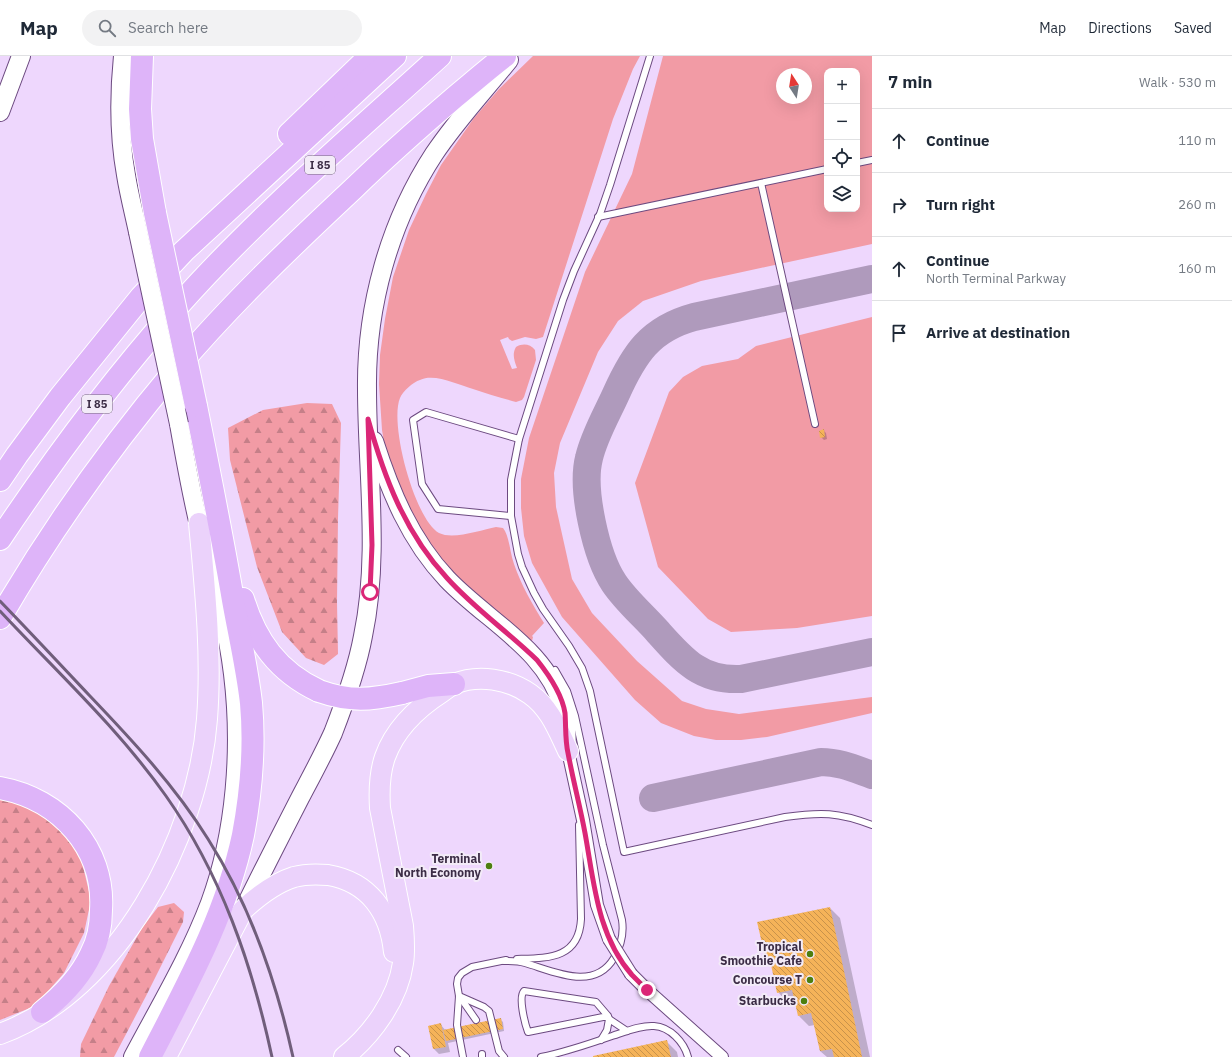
<!DOCTYPE html>
<html lang="en">
<head>
<meta charset="utf-8">
<style>
  body { margin:0; font-family:"IBM Plex Sans",sans-serif; background:#f2f2f3; color:#1f2937 }
  .controls { position:absolute; right:12px; top:12px; display:grid; overflow:hidden; border-radius:8px; box-shadow:0 4px 16px #0002 }
  .controls button { width:36px; height:36px; display:grid; place-items:center; padding:0; border:0; border-bottom:1px solid #e0e1e3; background:#fff; color:#1f2937; font:20px sans-serif }
  .compass { position:absolute; left:776px; top:12px; width:36px; height:36px; border-radius:50%; background:#fff; box-shadow:0 4px 16px #0002; rotate:348deg }
  .stop { position:absolute; width:12px; height:12px; margin:-9px; border:3px solid #db2777; border-radius:50%; background:#fff }
  .stop.end { background:#db2777; border-color:#fff; box-shadow:0 1px 4px #0008 }
  .list { margin:0; padding:0; list-style:none }
  h2 { display:flex; justify-content:space-between; align-items:center; height:52px; margin:0; padding:0 16px; font-size:17px }
  h2 small { font-size:13px; font-weight:400; color:#747a83 }
  .list li { display:grid; grid-template-columns:26px 1fr auto; gap:12px; align-items:center; box-sizing:border-box; height:64px; padding:0 16px; border-top:1px solid #e0e1e3 }
  .list b { display:block; font-size:15px; white-space:nowrap }
  .list p { margin:0; font-size:13px; white-space:nowrap; color:#747a83 }
  .list em { font-size:13px; font-style:normal; color:#747a83 }
  .icon { flex:none; width:22px; height:22px; fill:none; stroke:currentColor; stroke-width:2; stroke-linecap:round; stroke-linejoin:round }
  .map { position:relative; flex:none; width:872px; height:1001px; overflow:hidden }
  header { display:flex; align-items:center; gap:24px; box-sizing:border-box; height:56px; padding:0 20px; background:#fff; border-bottom:1px solid #e0e1e3 }
  header strong { font-size:19px }
  nav { display:flex; gap:22px; margin-inline-start:auto; font-size:14px }
  .search { width:280px; height:36px; background:#f2f2f3; display:flex; align-items:center; gap:10px; box-sizing:border-box; padding:0 14px; border-radius:22px; color:#747a83; font-size:15px }
  main { display:flex }
  aside { flex:1; background:#fff }
  .map>svg:first-child { display:block }
</style>
</head>
<body>
<header>
<strong>Map</strong>
<div class="search"><svg class="icon" aria-label="search" viewBox="0 0 24 24"><circle cx="10" cy="10" r="6"/><path d="M15 15l6 6"/></svg>Search here</div>
<nav><a>Map</a><a>Directions</a><a>Saved</a></nav>
</header>
<main>
<div class="map">
<svg width="872" height="1001" viewBox="0 0 872 1001">
  <defs>
    <pattern id="forest-firs" width="22" height="20" patternUnits="userSpaceOnUse"><rect width="22" height="20" fill="#f29ba5"/><path d="M5 1l3.5 6h-7zM16 11l3.5 6h-7z" fill="#c57f88"/></pattern>
    <pattern id="building-back-hatch" width="6" height="6" patternUnits="userSpaceOnUse"><rect width="6" height="6" fill="#f5b359"/><path d="M-1 5l2 2M0 0l6 6M5-1l2 2" fill="none" stroke="#c8924b"/></pattern>
  </defs>
  <rect width="100%" height="100%" fill="#eed7fd"/>
  <g fill="#f29ba5" fill-rule="evenodd">
    <path d="M533,0H640L633,13L613,63L543,281L536,283L525,281L512,285L509,283L508,281L500,284L512,313L517,312C514,304 512,298 516,291C523,287 530,288 535,294L536,304L524,341L522,344L516,346C502,342 487,338 473,333C458,329 435,317 420,324C413,326 403,335 400,342C389,368 415,464 439,477C453,484 481,474 496,471L503,472L505,475C510,485 510,497 514,508C521,529 533,549 544,567L532,580L533,581L532,585L508,568L453,520L408,456L385,392L382,374L379,328L380,299L385,263L393,221L409,174L426,138L441,109L474,62L499,33Z"/>
    <path d="M663,0H872V188L701,225L643,245L618,265L598,296L560,387L554,417L556,451L572,523L592,557L637,605L682,645L706,653L739,658L872,641V657L767,681L741,684H716L694,680L661,667L635,644L562,561L532,507L524,480L521,452V423L529,382L585,216L632,118ZM827,15H857V153H827ZM782,18H806V42H782Z"/>
    <path d="M872,261V560L797,572L731,576L708,563L658,511L635,427L669,336L683,321L702,310L738,303L756,290Z"/>
  </g>
  <g fill="url(#forest-firs)">
    <path d="M307,347L332,348L341,367L338,462L337,546L338,598L324,609L306,602L282,576L257,511L230,404L228,372L263,354Z"/>
    <path d="M0,740H8L60,768L81,802L91,844L84,877L64,917L35,950L0,964Z"/>
    <path d="M174,847L184,856L183,866L146,940L114,1001H80L81,988L109,930L142,872L158,851Z"/>
  </g>
  <g fill="#0003">
    <path d="M824,375L826,377L827,383L824,384L821,381Z"/>
    <path d="M830,852L840,862L870,1001H827L820,995L815,969L809,970L799,960L795,945L788,947L778,936L772,910L767,905Z"/>
    <path d="M500,963L503,966L504,975L448,987L450,996L439,998L434,993L429,971L441,969L446,975Z"/>
    <path d="M667,986L677,996L678,1001H595Z"/>
  </g>
  <g fill="none" stroke-linecap="round" stroke-linejoin="round">
    <g stroke="#af9abc" stroke-width="28">
      <path d="M872,223L694,261C650,273 634,298 616,338C607,358 594,380 589,402C581,433 596,500 614,527C626,545 644,560 658,576C683,604 701,625 741,623L872,596"/>
      <path d="M653,742L821,706C840,706 855,713 872,719"/>
    </g>
  </g>
  <g fill="url(#building-back-hatch)">
    <path d="M824,373L825,381L820,382L819,375Z"/>
    <path d="M830,851L844,915L862,1001H834L832,993L820,995L811,957L798,960L792,934L777,937L770,904L766,905L758,870L757,866Z"/>
    <path d="M501,962L503,973L446,985L443,974Z"/>
    <path d="M441,967L446,991L433,993L428,970Z"/>
    <path d="M667,984L671,1001H593V1000Z"/>
  </g>
  <g fill="none" stroke-linecap="round" stroke-linejoin="round">
    <defs>
      <g id="lane">
        <path d="M650,0L610,129L600,158L574,215L563,244L519,383L511,424V460L518,498L522,511L534,537L543,553L569,590L582,612L590,635L624,796L785,761C821,756 838,756 872,769"/>
        <path d="M857,107L872,104"/>
        <path d="M761,127L815,368"/>
        <path d="M598,161L827,113"/>
        <path d="M511,460L438,453L422,428L413,364L426,356L519,383"/>
        <path d="M517,903C548,902 579,903 581,863L579,769"/>
        <path d="M504,905C511,905 518,905 525,907C553,915 594,936 614,902C621,890 624,877 622,864L603,789L575,660L567,635L555,614"/>
        <path d="M459,940L484,951L489,955L499,995L504,1001"/>
        <path d="M460,941L476,964"/>
        <path d="M608,960L528,976C525,968 518,941 524,935L596,946L608,960L609,963L627,975"/>
        <path d="M601,984L607,974L609,963"/>
        <path d="M398,994L406,1001"/>
        <path d="M463,1001L457,969L459,940L457,928L458,922L462,917L472,911L506,904"/>
        <path d="M482,1001V998"/>
        <path d="M541,1001C566,996 589,988 612,980C625,976 640,969 654,970C670,971 684,986 688,1001"/>
      </g>
      <g id="street">
        <path d="M568,695L583,764L597,849L609,883"/>
        <path d="M631,918L647,934L722,1001"/>
      </g>
      <g id="secondary">
        <path d="M123,0C119,39 119,80 126,119C129,138 134,157 138,176"/>
        <path d="M0,56L21,0"/>
        <path d="M374,385C390,435 410,484 447,523C488,566 547,593 564,654C567,665 566,679 567,690"/>
        <path d="M244,853C262,816 281,779 300,742C311,721 323,699 333,677C345,646 357,613 363,580C380,499 367,415 367,333C366,251 389,167 434,98C456,65 484,35 509,4"/>
        <path d="M133,1001C160,950 190,900 210,847C236,776 242,692 233,618C227,567 212,518 199,469C191,436 185,402 179,368"/>
      </g>
      <g id="primary">
        <path d="M0,978C118,935 198,782 207,663C212,598 205,532 199,467"/>
        <path d="M166,1001L243,854C258,840 275,827 294,821C305,818 317,818 328,819C369,826 390,856 394,896"/>
        <path d="M344,1001C372,979 398,943 403,907C405,895 404,882 403,870L380,752C379,735 379,718 385,701C395,673 417,652 442,636C446,633 450,630 454,628C478,618 509,623 530,638C550,652 558,674 568,695"/>
      </g>
      <g id="highway">
        <path d="M142,0L140,53L142,83L155,157"/>
        <path d="M289,78L370,0"/>
        <path d="M0,424L17,399L60,341L141,241L184,195L395,0"/>
        <path d="M0,483C54,402 113,323 178,250C258,160 351,81 440,0"/>
        <path d="M243,543C256,585 278,616 319,635"/>
        <path d="M0,562C51,474 111,390 176,313C230,249 292,190 353,133C386,101 420,71 455,41C472,27 488,13 505,0"/>
        <path d="M402,637L428,630L454,628"/>
        <path d="M0,732C60,743 105,792 101,854C101,869 98,885 91,898C80,922 62,940 42,956"/>
        <path d="M150,1001C187,929 226,859 243,779C251,736 255,691 251,647C247,612 239,578 233,544C222,479 209,415 196,350"/>
      </g>
    </defs>
    <use href="#lane" stroke="#6c4a80" stroke-width="8"/>
    <use href="#street" stroke="#6c4a80" stroke-width="14"/>
    <use href="#secondary" stroke="#6c4a80" stroke-width="20"/>
    <use href="#primary" stroke="#fff" stroke-width="22"/>
    <use href="#highway" stroke="#fff" stroke-width="24"/>
    <use href="#lane" stroke="#fff" stroke-width="6"/>
    <use href="#street" stroke="#fff" stroke-width="12"/>
    <use href="#secondary" stroke="#fff" stroke-width="18"/>
    <use href="#primary" stroke="#ebd2fb" stroke-width="20"/>
    <use href="#highway" stroke="#deb4f9" stroke-width="22"/>
    <g stroke="#705e7b" stroke-width="3">
      <path d="M0,545C30,576 59,607 89,639C132,684 175,730 208,783C250,849 276,924 293,1001"/>
      <path d="M0,555C56,615 118,672 166,740C221,818 252,908 272,1001"/>
    </g>
    <defs>
      <path id="street-bridge" d="M609,883L631,918"/>
      <path id="secondary-bridge" d="M138,176L179,368"/>
      <g id="highway-bridge">
        <path d="M155,157L196,350"/>
        <path d="M319,635C350,646 371,644 402,637"/>
      </g>
    </defs>
    <use href="#street-bridge" stroke="#6c4a80" stroke-width="14" stroke-linecap="butt"/>
    <use href="#secondary-bridge" stroke="#6c4a80" stroke-width="20" stroke-linecap="butt"/>
    <use href="#highway-bridge" stroke="#fff" stroke-width="24" stroke-linecap="butt"/>
    <use href="#street-bridge" stroke="#fff" stroke-width="12"/>
    <use href="#secondary-bridge" stroke="#fff" stroke-width="18"/>
    <use href="#highway-bridge" stroke="#deb4f9" stroke-width="22"/>
  </g>
  <g fill="none" stroke-linecap="round" stroke-linejoin="round">
    <path stroke="#db2777" stroke-width="5" d="M370,536L372,489L368,363C384,421 405,477 447,522C474,552 508,576 537,604C549,619 562,638 565,657C566,670 565,684 568,697C573,724 580,750 585,777C594,826 597,879 632,919C637,924 642,929 647,934"/>
  </g>
  <g fill="#4d7f0f" stroke="#f3ebf8" stroke-width="1.5">
    <circle cx="489" cy="810" r="4"/>
    <circle cx="810" cy="898" r="4"/>
    <circle cx="810" cy="924" r="4"/>
    <circle cx="804" cy="945" r="4"/>
  </g>
  <g text-anchor="middle" stroke-width="4" stroke-linejoin="round" paint-order="stroke">
    <g fill="#f3ebf8" stroke="#73667b" stroke-width="1">
      <rect x="305" y="100" width="30" height="18" rx="3"/>
      <rect x="82" y="339" width="30" height="18" rx="3"/>
    </g>
    <g font-size="11" font-weight="bold" fill="#3c2d46">
      <text x="320" y="113">I 85</text>
      <text x="97" y="352">I 85</text>
    </g>
    <g font-size="12" font-weight="bold" fill="#3c2d46" stroke="#f3ebf8" text-anchor="end">
      <text x="481" y="807">Terminal<tspan x="481" dy="14">North Economy</tspan></text>
      <text x="802" y="895">Tropical<tspan x="802" dy="14">Smoothie Cafe</tspan></text>
      <text x="802" y="928">Concourse T</text>
      <text x="796" y="949">Starbucks</text>
    </g>
  </g>
</svg>
<div class="controls">
<button>+</button>
<button>−</button>
<button><svg class="icon" aria-label="locate" viewBox="0 0 24 24"><circle cx="12" cy="12" r="6"/><path d="M12 2v4M12 18v4M2 12h4M18 12h4"/></svg></button>
<button><svg class="icon" aria-label="layers" viewBox="0 0 24 24"><path d="M12 4l9 5-9 5-9-5zM3 14l9 5 9-5"/></svg></button>
</div>
<svg class="compass" viewBox="-18 -18 36 36"><path d="M0-13l5 13h-10z" fill="#e53935"/><path d="M0 13l5-13h-10z" fill="#747a83"/></svg>
<div class="stop" style="left:370px;top:536px"></div>
<div class="stop end" style="left:647px;top:934px"></div>
</div>
<aside>
<h2>7 min<small>Walk · 530 m</small></h2>
<ul class="list">
<li><svg class="icon" aria-label="ahead" viewBox="0 0 24 24"><path d="M12 20V5M6 11l6-6 6 6"/></svg><div><b>Continue</b></div><em>110 m</em></li>
<li><svg class="icon" aria-label="right" viewBox="0 0 24 24"><path d="M7 20v-9h11M14 6l5 5-5 5"/></svg><div><b>Turn right</b></div><em>260 m</em></li>
<li><svg class="icon" aria-label="ahead" viewBox="0 0 24 24"><path d="M12 20V5M6 11l6-6 6 6"/></svg><div><b>Continue</b><p>North Terminal Parkway</p></div><em>160 m</em></li>
<li><svg class="icon" aria-label="arrive" viewBox="0 0 24 24"><path d="M6 21V4h12l-3 4 3 4H6"/></svg><div><b>Arrive at destination</b></div></li>
</ul>
</aside>
</main>
</body>
</html>
